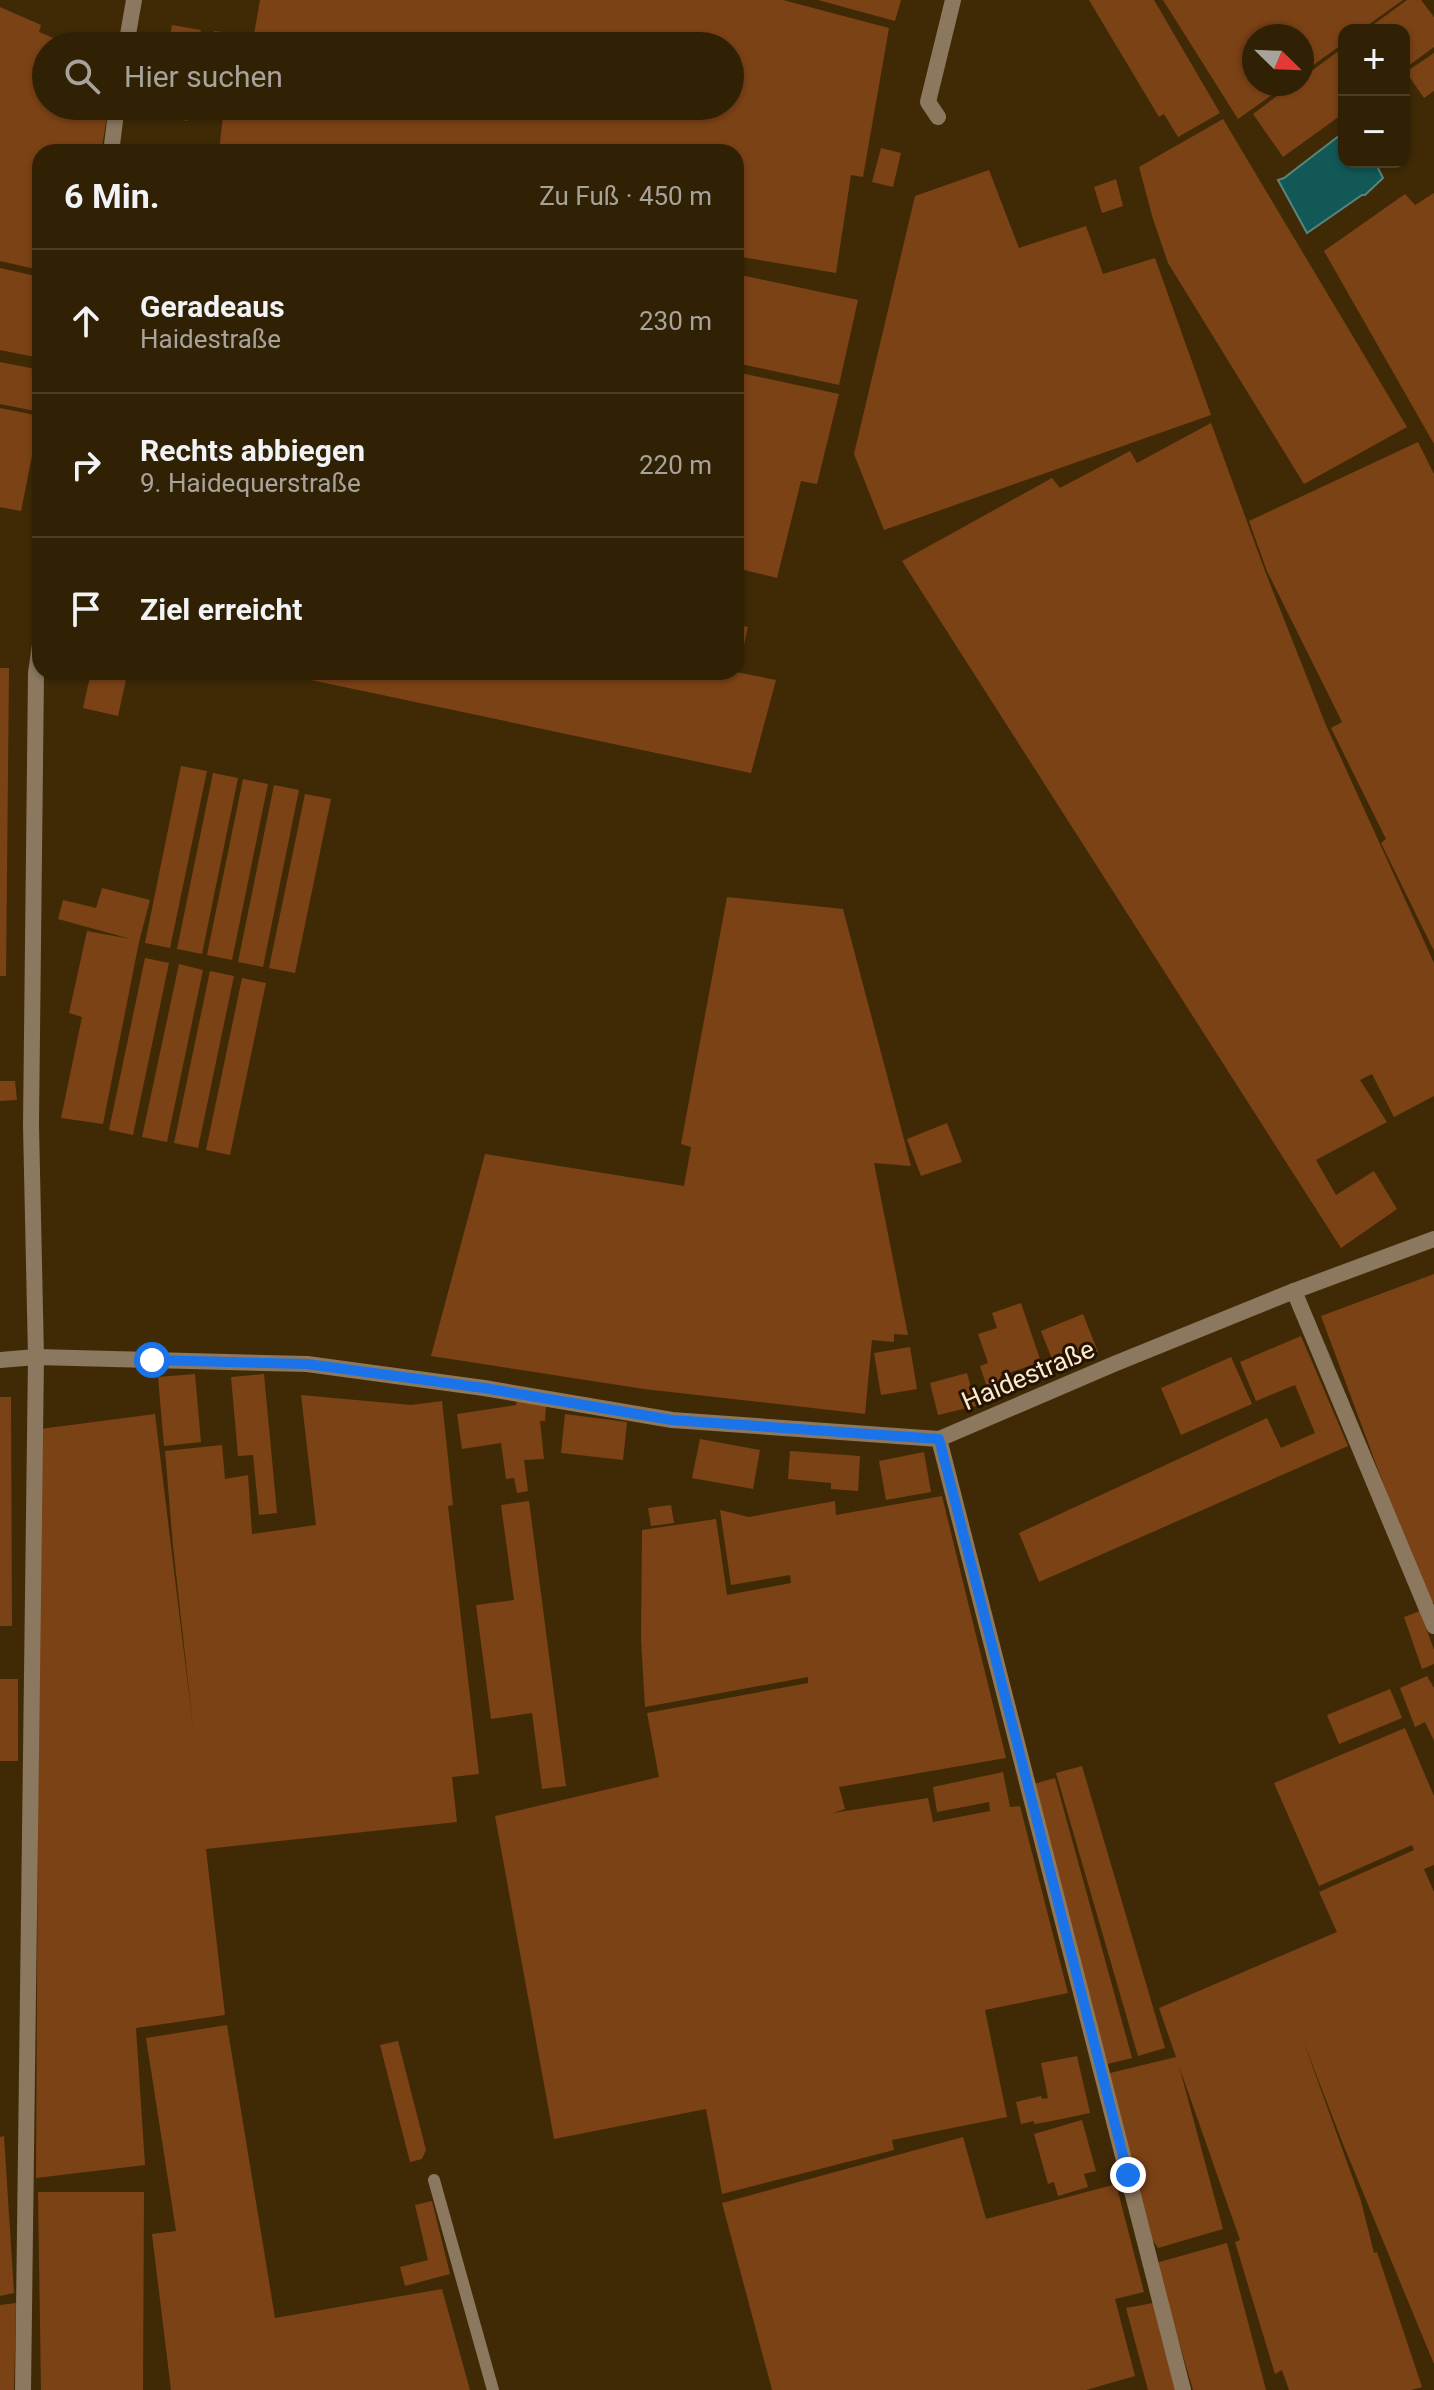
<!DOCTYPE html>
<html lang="de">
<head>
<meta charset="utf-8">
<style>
  body { margin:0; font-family:Roboto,sans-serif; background:#38280e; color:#f1f3f6 }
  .controls { position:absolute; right:24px; top:24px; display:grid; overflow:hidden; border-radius:16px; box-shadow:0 2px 6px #0004 }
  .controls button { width:72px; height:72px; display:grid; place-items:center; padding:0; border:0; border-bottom:2px solid #4b3e26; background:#302004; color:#f1f3f6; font:40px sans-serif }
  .compass { position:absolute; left:1242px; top:24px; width:72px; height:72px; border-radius:50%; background:#302004; box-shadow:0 2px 6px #0004; rotate:113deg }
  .stop { position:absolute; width:24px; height:24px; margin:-18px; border:6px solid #1a73e8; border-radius:50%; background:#fff }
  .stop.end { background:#1a73e8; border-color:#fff; box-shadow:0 2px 8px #0008 }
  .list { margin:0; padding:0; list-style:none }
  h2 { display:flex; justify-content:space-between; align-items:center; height:104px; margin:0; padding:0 32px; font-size:34px }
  h2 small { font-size:26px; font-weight:400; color:#a8a39a }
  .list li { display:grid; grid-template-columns:52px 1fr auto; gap:24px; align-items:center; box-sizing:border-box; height:144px; padding:0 32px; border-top:2px solid #4b3e26 }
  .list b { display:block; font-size:30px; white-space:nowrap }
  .list p { margin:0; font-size:26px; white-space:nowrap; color:#a8a39a }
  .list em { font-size:26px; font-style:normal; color:#a8a39a }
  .icon { flex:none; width:44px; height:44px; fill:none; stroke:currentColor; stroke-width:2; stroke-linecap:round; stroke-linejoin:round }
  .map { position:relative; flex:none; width:1434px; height:2390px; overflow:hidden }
  .search { position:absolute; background:#302004; box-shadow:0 2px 6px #0004; left:32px; top:32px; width:712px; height:88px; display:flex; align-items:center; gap:20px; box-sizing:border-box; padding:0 28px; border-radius:44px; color:#a8a39a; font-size:30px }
  .panel { position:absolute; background:#302004; box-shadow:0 2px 6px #0004; left:32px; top:144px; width:712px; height:536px; border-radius:24px }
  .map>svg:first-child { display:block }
</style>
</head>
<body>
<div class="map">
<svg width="1434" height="2390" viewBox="0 0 1434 2390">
  <rect width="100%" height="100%" fill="#402a06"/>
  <path fill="#125857" stroke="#58847c" stroke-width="2" d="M1344,132V162H1375L1383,178L1365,195H1362L1307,233L1278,180L1284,178Z"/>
  <g fill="#7b4215">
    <path d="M260,0H783L889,28L863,177L851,175L836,273L736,256V152H219L224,106H730V46H252Z"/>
    <path d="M818,0H901L895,21Z"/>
    <path d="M1089,0H1154L1220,113L1178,137L1164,114L1159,117Z"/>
    <path d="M1163,0H1403L1361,30H1344V43L1302,73V36H1254V84H1287L1238,119Z"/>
    <path d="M1407,0H1421L1434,17V47L1404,69V30H1366Z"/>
    <path d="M0,7L41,25L39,32L63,42L61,46H46V106H90L89,113L107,117L101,152H40V270L0,261Z"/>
    <path d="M172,25L201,30L198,46H168Z"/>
    <path d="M214,31L231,33L229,46H212Z"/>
    <path d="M1344,47V113L1283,157L1253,114L1293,84H1302V78Z"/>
    <path d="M1434,53V91L1424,98L1406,72Z"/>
    <path d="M148,106H191L188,121L146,115Z"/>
    <path d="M1223,119L1407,427L1304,484L1168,263L1153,219L1139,167Z"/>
    <path d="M881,148L901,153L893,187L872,182Z"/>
    <path d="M989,170L1019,248L1086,226L1103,274L1155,258L1211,415L884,530L854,454L915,196Z"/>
    <path d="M1116,179L1123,206L1102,213L1094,187Z"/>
    <path d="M1434,193V444L1324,251L1405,194L1415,205Z"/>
    <path d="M0,268L40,277V358L0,350Z"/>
    <path d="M736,274L858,300L839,385L736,363Z"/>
    <path d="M0,362L40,370V412L0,404Z"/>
    <path d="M736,372L839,394L817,484L801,481L777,578L736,568Z"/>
    <path d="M0,408L40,416L21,511L0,507Z"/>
    <path d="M1211,423L1265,571L1325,723L1434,963V1096L1394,1117L1372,1074L1360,1080L1387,1122L1316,1160L1336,1195L1374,1171L1397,1209L1341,1248L902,561L1052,478L1060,488L1130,451L1137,463Z"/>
    <path d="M1418,442L1434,474V951L1381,843L1386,839L1331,728L1342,722L1267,571L1249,521Z"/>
    <path d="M736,624L748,627L739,667L736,666Z"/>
    <path d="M0,668H9L6,976H0Z"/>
    <path d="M91,672H138L137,677L127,675L118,716L83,708Z"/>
    <path d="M273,672H736L776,680L751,773Z"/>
    <path d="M181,766L207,771L170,948L145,943Z"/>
    <path d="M213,773L238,778L202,954L177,949Z"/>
    <path d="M243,779L268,784L232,960L207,955Z"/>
    <path d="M274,785L299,790L263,967L238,962Z"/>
    <path d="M305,794L331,799L295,973L269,968Z"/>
    <path d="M102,888L150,900L139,942L103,1124L61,1118L82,1017L69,1013L87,931L131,939L58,919L63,900L96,908Z"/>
    <path d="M727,897L843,909L911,1166L874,1163L908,1335L894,1334V1342L872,1340L865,1414L644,1389L431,1356L485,1154L684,1186L691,1147L681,1144Z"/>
    <path d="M145,958L169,963L133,1135L109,1130Z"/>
    <path d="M179,964L203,970L167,1142L142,1137Z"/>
    <path d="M210,971L234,976L198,1148L174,1143Z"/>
    <path d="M242,978L266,983L230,1155L206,1150Z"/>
    <path d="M0,1081H15L17,1100L0,1101Z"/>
    <path d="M947,1123L962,1162L921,1176L907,1139Z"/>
    <path d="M1434,1274V1602L1428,1604L1321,1316Z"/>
    <path d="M1021,1303L1041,1362L1000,1376L1004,1388L989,1393L980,1366L988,1363L978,1334L997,1328L992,1313Z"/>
    <path d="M1083,1314L1098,1352L1056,1369L1041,1331Z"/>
    <path d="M1301,1336L1348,1446L1039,1582L1019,1533L1267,1418L1281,1448L1315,1433L1295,1385L1256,1401L1240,1362Z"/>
    <path d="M910,1347L917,1389L881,1395L874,1353Z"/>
    <path d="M1231,1357L1252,1404L1181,1435L1161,1388Z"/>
    <path d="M967,1373L976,1406L938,1415L930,1383Z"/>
    <path d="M195,1374L201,1442L164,1446L158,1377Z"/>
    <path d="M264,1374L277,1513L259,1515L253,1455L238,1456L231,1377Z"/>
    <path d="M301,1395L411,1405L442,1401L453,1505L448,1506L479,1774L452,1777L457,1822L206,1849L225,2015L136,2028L145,2165L36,2178L40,1429L155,1414L193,1727L173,1546L165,1451L222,1445L225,1479L248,1475L252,1534L316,1525Z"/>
    <path d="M0,1397H11L12,1626H0Z"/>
    <path d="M517,1400L546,1404L545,1421H540L544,1459L524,1460L528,1491L517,1493L514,1478L506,1479L501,1443L462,1449L457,1414L516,1405Z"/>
    <path d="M565,1414L627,1422L623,1460L561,1453Z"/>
    <path d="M700,1439L760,1450L753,1489L692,1478Z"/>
    <path d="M790,1451L860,1456L858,1491L831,1489V1483L788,1479Z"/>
    <path d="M924,1452L931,1492L886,1500L879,1461Z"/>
    <path d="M942,1496L1006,1758L839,1787L845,1809L833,1813L928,1798L933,1822L990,1811L989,1802L937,1812L933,1787L1003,1772L1010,1807L1020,1806L1068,1993L985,2010L1007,2117L892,2140L894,2150L722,2194L706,2109L554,2139L495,1816L659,1777L647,1713L808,1683V1677L645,1707L641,1639L642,1530L716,1519L727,1595L791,1583L790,1575L731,1585L720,1510L749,1517L835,1501L836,1515Z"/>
    <path d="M529,1501L566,1786L542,1789L532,1713L491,1719L476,1605L514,1600L501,1505Z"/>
    <path d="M671,1505L674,1523L651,1526L648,1508Z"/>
    <path d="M1420,1611L1434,1650V1664L1422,1669L1404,1617Z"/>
    <path d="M1427,1676L1434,1688V1741L1425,1722L1415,1727L1400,1688Z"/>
    <rect x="0" y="1679" width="18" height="82"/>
    <path d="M1390,1689L1402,1718L1339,1744L1327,1715Z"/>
    <path d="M1405,1728L1434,1796V1865L1424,1869L1434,1892V2364L1343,2144L1303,2040L1361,2201L1374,2253L1377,2252L1422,2387L1411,2390H1289L1282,2370L1275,2374L1235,2242L1240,2240L1179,2066L1223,2229L1158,2248L1152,2239L1106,2074L1176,2057L1159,2008L1337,1932L1319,1892L1414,1850L1412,1845L1319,1886L1274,1783Z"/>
    <path d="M1082,1766L1165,2048L1138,2056L1056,1773Z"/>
    <path d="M1055,1778L1132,2058L1107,2064L1030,1785Z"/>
    <path d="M227,2025L275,2318L442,2289L470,2390H171L152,2234L176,2231L146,2038Z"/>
    <path d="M398,2041L426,2150L422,2159L410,2162L380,2045Z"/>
    <path d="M1077,2056L1090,2113L1047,2122L1034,2124V2121L1021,2124L1016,2102L1041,2096L1042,2099L1048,2098L1041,2063Z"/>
    <path d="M1082,2120L1096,2171L1084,2174L1088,2187L1058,2196L1054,2182L1048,2184L1034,2134Z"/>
    <path d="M4,2136L14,2293L0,2296V2137Z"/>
    <path d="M963,2137L986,2219L1116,2184L1144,2292L1115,2299L1135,2376L1086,2390H772L722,2203Z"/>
    <path d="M38,2192H144L143,2390H41Z"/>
    <path d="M432,2201L450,2274L405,2286L400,2267L428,2260L415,2205Z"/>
    <path d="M1227,2243L1266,2390H1193L1156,2263Z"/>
    <path d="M16,2303L14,2390H0V2305Z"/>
    <path d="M1153,2303L1175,2390H1148L1126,2308Z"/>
  </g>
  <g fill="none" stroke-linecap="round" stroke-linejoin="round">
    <path stroke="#8b785e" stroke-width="12" d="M434,2180L493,2390"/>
    <g stroke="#8b785e" stroke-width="16">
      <path d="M126,46L134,0"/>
      <path d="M938,117L928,102L953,0"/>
      <path d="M111,152L117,106"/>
      <path d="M1294,1291L1434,1626"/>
      <path d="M0,1360L36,1357L307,1364L484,1388L672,1420L939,1439L1114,1364L1294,1291L1434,1239"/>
      <path d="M939,1439L1183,2390"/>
      <path d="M23,2390L36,1357L31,1125L36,673L40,645"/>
    </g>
  </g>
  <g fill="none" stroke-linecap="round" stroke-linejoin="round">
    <path stroke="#1a73e8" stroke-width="10" d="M152,1360L307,1364L484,1388L672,1420L939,1439L1128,2175"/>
  </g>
  <g text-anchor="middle" stroke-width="6" stroke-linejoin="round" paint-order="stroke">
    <g font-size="26" fill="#fdead1" stroke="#241300">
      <text transform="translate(1028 1375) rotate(-23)" y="9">Haidestraße</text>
    </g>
  </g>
</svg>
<div class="controls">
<button>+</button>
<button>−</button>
</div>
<svg class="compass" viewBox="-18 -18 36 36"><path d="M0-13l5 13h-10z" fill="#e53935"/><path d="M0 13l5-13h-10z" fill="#a8a39a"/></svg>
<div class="stop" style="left:152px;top:1360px"></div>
<div class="stop end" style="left:1128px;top:2175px"></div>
<div class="search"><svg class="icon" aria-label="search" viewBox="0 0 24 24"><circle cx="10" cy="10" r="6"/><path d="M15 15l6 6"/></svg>Hier suchen</div>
<section class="panel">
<h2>6 Min.<small>Zu Fuß · 450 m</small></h2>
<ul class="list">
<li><svg class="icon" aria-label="ahead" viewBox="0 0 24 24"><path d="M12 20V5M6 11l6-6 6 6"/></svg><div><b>Geradeaus</b><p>Haidestraße</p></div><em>230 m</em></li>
<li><svg class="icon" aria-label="right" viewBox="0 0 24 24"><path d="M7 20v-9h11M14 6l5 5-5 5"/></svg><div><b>Rechts abbiegen</b><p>9. Haidequerstraße</p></div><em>220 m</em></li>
<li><svg class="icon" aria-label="arrive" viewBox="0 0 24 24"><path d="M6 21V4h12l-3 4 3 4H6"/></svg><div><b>Ziel erreicht</b></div></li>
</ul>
</section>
</div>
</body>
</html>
